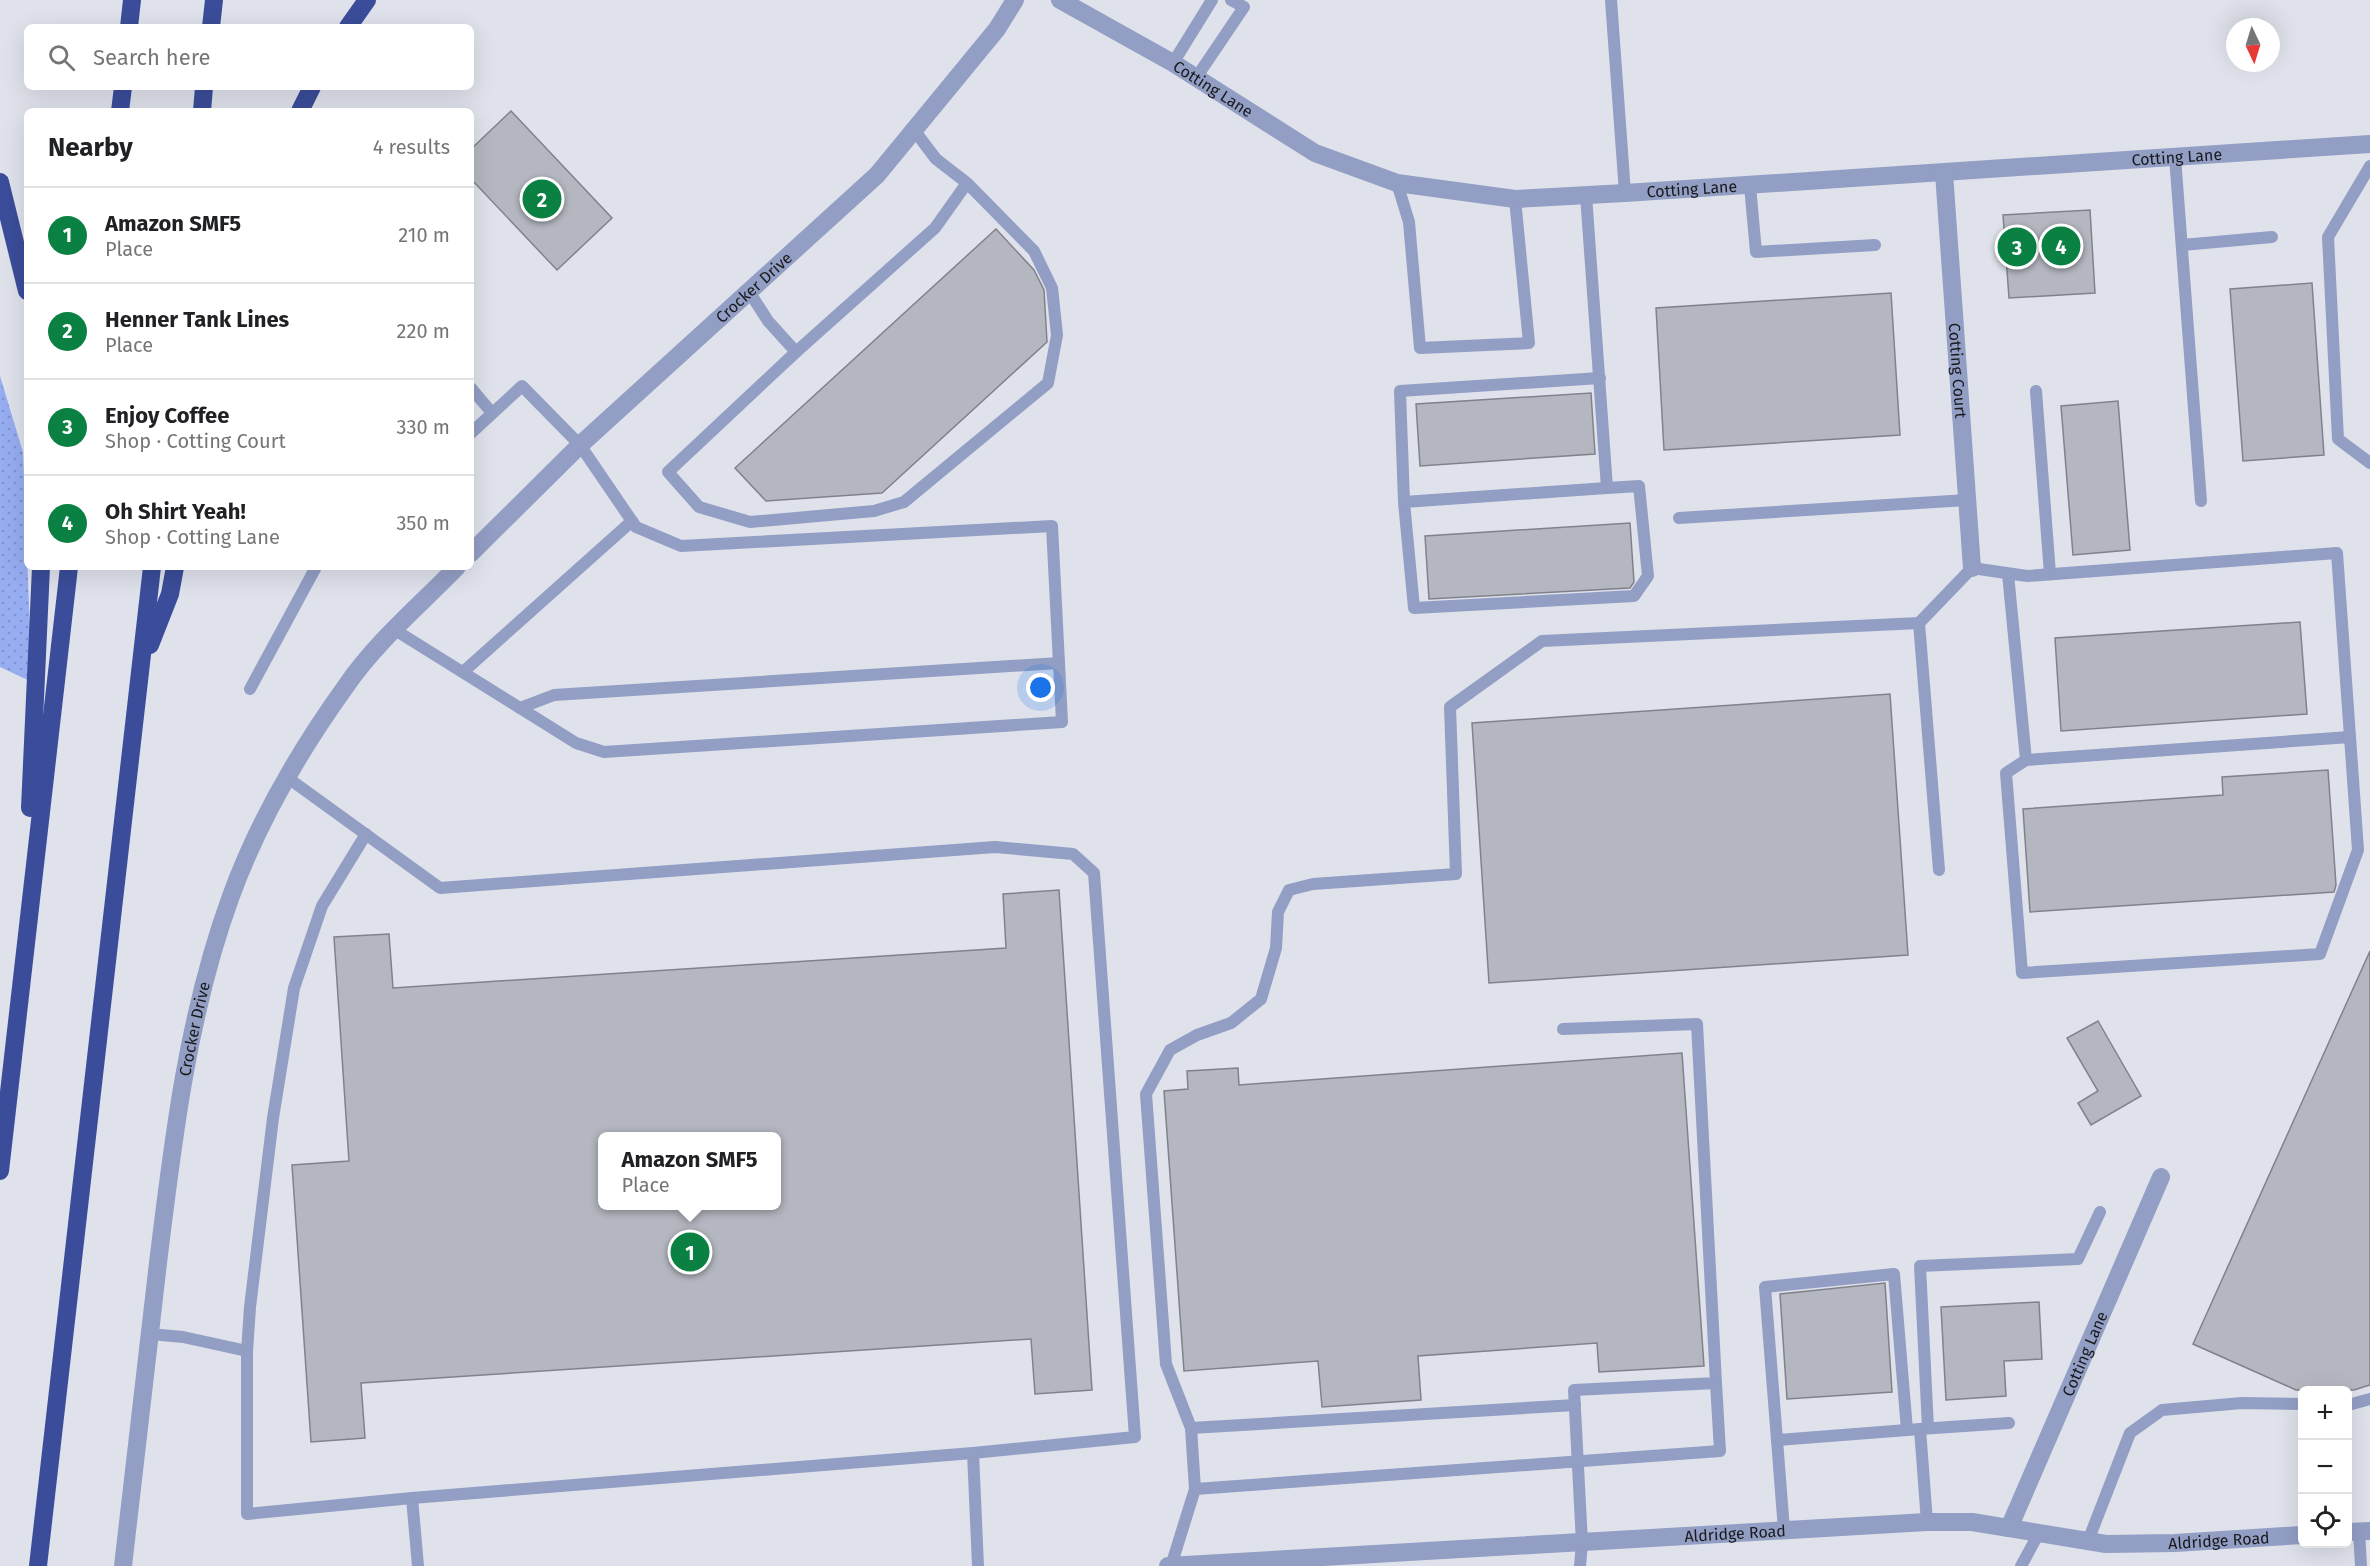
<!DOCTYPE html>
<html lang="en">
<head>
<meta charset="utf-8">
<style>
  body { margin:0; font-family:"Fira Sans",sans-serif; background:#f6f6f6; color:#202124 }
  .controls { position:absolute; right:18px; bottom:18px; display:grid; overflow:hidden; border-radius:9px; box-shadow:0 6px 24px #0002 }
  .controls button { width:54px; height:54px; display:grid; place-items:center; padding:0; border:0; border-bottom:2px solid #e0e0e0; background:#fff; color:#202124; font:30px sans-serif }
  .compass { position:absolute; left:2226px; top:18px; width:54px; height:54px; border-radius:50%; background:#fff; box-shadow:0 6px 24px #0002; rotate:176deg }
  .you { position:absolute; left:1041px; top:688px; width:21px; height:21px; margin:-15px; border:4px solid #fff; border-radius:50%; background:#1a73e8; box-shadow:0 0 0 9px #1a73e833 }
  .badge { display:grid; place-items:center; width:39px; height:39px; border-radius:50%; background:#0b8043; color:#fff; font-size:20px; font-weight:700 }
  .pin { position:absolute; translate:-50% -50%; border:3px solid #fff; box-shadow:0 2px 6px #0006 }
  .popup { position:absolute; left:598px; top:1132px; width:183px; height:78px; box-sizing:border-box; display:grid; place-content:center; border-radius:9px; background:#fff; filter:drop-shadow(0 2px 4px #0005); font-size:20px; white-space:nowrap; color:#757577 }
  .popup b { font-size:22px; color:#202124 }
  .popup::after { content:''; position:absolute; left:50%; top:100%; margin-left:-12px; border:12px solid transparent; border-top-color:#fff }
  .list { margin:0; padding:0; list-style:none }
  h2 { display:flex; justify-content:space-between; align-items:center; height:78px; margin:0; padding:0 24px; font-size:26px }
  h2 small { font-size:20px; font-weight:400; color:#757577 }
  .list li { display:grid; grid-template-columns:39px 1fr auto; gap:18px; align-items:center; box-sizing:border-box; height:96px; padding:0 24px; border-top:2px solid #e0e0e0 }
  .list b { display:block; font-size:22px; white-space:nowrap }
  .list p { margin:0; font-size:20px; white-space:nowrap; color:#757577 }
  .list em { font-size:20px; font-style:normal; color:#757577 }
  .icon { flex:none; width:33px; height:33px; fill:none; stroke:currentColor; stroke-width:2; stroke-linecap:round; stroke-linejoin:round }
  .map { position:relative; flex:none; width:2370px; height:1566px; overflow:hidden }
  .search { position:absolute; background:#fff; box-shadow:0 6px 24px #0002; left:24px; top:24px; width:450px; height:66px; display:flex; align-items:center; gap:15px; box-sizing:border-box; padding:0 21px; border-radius:9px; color:#757577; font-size:22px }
  .panel { position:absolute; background:#fff; box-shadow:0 6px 24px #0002; left:24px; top:108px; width:450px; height:462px; border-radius:9px }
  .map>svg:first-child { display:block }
</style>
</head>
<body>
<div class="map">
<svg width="2370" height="1566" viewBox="0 0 2370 1566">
  <defs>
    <pattern id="grass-dots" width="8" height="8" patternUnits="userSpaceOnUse" patternTransform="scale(1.5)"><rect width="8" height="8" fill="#97adf1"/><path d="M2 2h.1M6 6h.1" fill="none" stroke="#8294ce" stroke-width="1.8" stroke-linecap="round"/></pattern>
  </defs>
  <rect width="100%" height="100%" fill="#dfe2eb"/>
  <path fill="url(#grass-dots)" d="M0,376L23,452L32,682L0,667Z"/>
  <g fill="#b4b7c0" stroke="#80828b" stroke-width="1.5" fill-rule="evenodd">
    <path d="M511,111L612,218L557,270L471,179V149Z"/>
    <path d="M2090,210L2095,293L2009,298L2003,215Z"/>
    <path d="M996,229L1034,270L1044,290L1047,342L882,493L766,501L735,468Z"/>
    <path d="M2312,283L2324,455L2243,461L2230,289Z"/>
    <path d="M1891,293L1900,435L1664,450L1656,308Z"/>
    <path d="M1591,393L1595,454L1420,466L1416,404Z"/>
    <path d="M2118,401L2130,550L2073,555L2061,406Z"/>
    <path d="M1630,523L1634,582L1630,588L1429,599L1425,536Z"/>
    <path d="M2300,622L2307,714L2061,731L2055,638Z"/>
    <path d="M1890,694L1908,955L1489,983L1472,723Z"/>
    <path d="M2328,770L2336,885L2334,892L2030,912L2023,809L2223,795L2222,777Z"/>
    <path d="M1059,890L1092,1390L1035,1394L1031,1339L361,1383L365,1438L311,1442L292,1165L349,1161L334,937L389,934L393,988L1006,948L1003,894ZM603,1137H777V1206H603Z"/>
    <path d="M2370,951V1385L2354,1390H2296L2193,1344Z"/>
    <path d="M2098,1021L2141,1096L2091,1125L2078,1103L2098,1091L2067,1038Z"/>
    <path d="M1682,1053L1704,1366L1599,1372L1597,1343L1418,1356L1421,1400L1322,1407L1318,1361L1184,1371L1164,1091L1188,1089L1187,1071L1238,1068L1239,1085Z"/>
    <path d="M1885,1283L1892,1392L1787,1399L1780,1294Z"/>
    <path d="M2039,1302L2042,1359L2004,1361L2006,1396L1946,1400L1941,1307Z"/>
  </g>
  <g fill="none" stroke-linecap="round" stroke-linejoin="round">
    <g stroke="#929ec4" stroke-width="12">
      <path d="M1611,0L1625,193"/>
      <path d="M1173,63L1212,0"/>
      <path d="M1196,78L1244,7L1231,0"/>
      <path d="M914,130L936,159L967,183L1034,251L1052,288L1057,335L1048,383L904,502L874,511L750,522L699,507L668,472L796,352L935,228L967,183"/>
      <path d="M2175,157L2201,501"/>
      <path d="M2370,166L2328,237L2338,439L2370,463"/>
      <path d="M1397,183L1409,222L1420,348L1529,343L1515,199"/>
      <path d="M1750,186L1756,252L1875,245"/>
      <path d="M1586,195L1607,488L1404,502L1414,608L1634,596L1648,576L1639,486L1607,488"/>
      <path d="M2182,245L2272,237"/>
      <path d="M750,293L768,321L796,352"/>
      <path d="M471,388L492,413"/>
      <path d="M2036,391L2050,574"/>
      <path d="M1404,502L1400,391L1600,378"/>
      <path d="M1679,518L1967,500"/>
      <path d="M395,630L576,743L604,752L1062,722L1052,526L681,546L636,527L580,445L522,386L471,433"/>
      <path d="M463,672L632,521"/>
      <path d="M250,689L316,567"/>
      <path d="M520,708L554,695L1059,663"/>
      <path d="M2026,760L2350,737"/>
      <path d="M288,778L440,888L995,847L1073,854L1094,873L1135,1437L973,1453L978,1566"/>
      <path d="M366,834L322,906L294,988L273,1118L250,1307L247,1351V1514L412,1498L418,1566"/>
      <path d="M1939,870L1919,623L1972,568L2027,576L2337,553L2358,850L2320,954L2022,973L2006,773L2026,760L2008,574"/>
      <path d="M1563,1029L1697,1024L1716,1383L1574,1390L1582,1543L1580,1566"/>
      <path d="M150,1334L183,1337L247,1351"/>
      <path d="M2348,1405L2370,1399"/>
      <path d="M1191,1428L1166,1364L1146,1094L1170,1050L1197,1035L1231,1023L1261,999L1276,948L1278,912L1289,890L1313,884L1456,874L1450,707L1542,641L1919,623"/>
      <path d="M1928,1428L1920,1266L2078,1259L2100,1212"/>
      <path d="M1777,1440L1765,1287L1894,1274L1907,1430"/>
      <path d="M1195,1489L1191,1428L1575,1405"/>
      <path d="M412,1498L973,1453"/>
      <path d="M1927,1522L1920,1429L2009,1423"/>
      <path d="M1784,1530L1777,1440L1920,1429"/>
      <path d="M2359,1531L2361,1566"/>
      <path d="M2088,1541L2130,1433L2162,1410L2242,1403L2302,1404"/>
      <path d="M1171,1566L1195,1489L1720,1451L1716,1383"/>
      <path d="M2021,1566L2039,1533"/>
    </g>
    <g stroke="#929ec4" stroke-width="18">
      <path id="s1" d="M1060,0L1173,63L1315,153L1397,183L1515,199L1625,193L2370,144"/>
      <path id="s2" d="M1944,173L1972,568"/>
      <path id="s3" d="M471,553L580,445L877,175L997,29L1015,0"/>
      <path id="s4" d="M2009,1528L2161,1177"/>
      <path d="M2348,1532L2370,1531"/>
      <path id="s5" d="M123,1566C135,1465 147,1364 158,1263C173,1139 188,1013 231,896C258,822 300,750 346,686C376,642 420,605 457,567"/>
      <path id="s6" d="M1168,1566L1927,1522H1972L2106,1544L2175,1543L2302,1535"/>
    </g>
    <g stroke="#3b4d9a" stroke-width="18">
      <path d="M129,27L132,0"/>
      <path d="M211,27L214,0"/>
      <path d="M348,27L367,0"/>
      <path d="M120,111L123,87"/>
      <path d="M202,111L204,87"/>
      <path d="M300,111L312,87"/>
      <path d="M0,182L27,291"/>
      <path d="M150,645L170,594L175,567"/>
      <path d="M30,808L41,567"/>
      <path d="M0,1171L69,567"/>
      <path d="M38,1566L152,567"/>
    </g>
  </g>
  <g text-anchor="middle" stroke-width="5" stroke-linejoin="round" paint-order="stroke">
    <g font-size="16" fill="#191a1d" stroke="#fff">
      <text dy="6" stroke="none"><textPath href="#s1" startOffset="177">Cotting Lane</textPath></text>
      <text dy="6" stroke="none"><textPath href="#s1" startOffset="1167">Cotting Lane</textPath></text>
      <text dy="6" stroke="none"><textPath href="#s1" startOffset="681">Cotting Lane</textPath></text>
      <text dy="6" stroke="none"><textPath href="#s3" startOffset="388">Crocker Drive</textPath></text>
      <text dy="6" stroke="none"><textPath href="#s2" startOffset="198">Cotting Court</textPath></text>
      <text dy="6" stroke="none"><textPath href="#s5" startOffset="542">Crocker Drive</textPath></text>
      <text dy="6" stroke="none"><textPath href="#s4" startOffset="190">Cotting Lane</textPath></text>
      <text dy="6" stroke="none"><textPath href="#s6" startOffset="568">Aldridge Road</textPath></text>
      <text dy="6" stroke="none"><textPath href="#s6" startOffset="1054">Aldridge Road</textPath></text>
    </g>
  </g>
</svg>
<div class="controls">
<button>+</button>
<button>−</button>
<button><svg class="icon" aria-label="locate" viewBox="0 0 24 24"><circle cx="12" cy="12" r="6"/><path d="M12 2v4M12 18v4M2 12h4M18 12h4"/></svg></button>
</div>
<svg class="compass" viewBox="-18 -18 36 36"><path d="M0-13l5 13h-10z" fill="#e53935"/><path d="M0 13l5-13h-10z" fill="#757577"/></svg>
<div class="you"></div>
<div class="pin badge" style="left:690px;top:1252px">1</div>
<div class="popup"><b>Amazon SMF5</b>Place</div>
<div class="pin badge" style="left:542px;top:199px">2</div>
<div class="pin badge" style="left:2017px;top:247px">3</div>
<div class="pin badge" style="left:2061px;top:246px">4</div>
<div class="search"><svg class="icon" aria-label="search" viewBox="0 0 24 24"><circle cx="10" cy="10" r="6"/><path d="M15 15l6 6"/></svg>Search here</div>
<section class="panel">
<h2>Nearby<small>4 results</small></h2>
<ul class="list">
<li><span class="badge">1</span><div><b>Amazon SMF5</b><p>Place</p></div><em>210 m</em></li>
<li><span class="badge">2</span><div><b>Henner Tank Lines</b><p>Place</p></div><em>220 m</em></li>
<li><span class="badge">3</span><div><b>Enjoy Coffee</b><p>Shop · Cotting Court</p></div><em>330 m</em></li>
<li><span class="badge">4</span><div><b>Oh Shirt Yeah!</b><p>Shop · Cotting Lane</p></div><em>350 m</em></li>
</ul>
</section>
</div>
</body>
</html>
